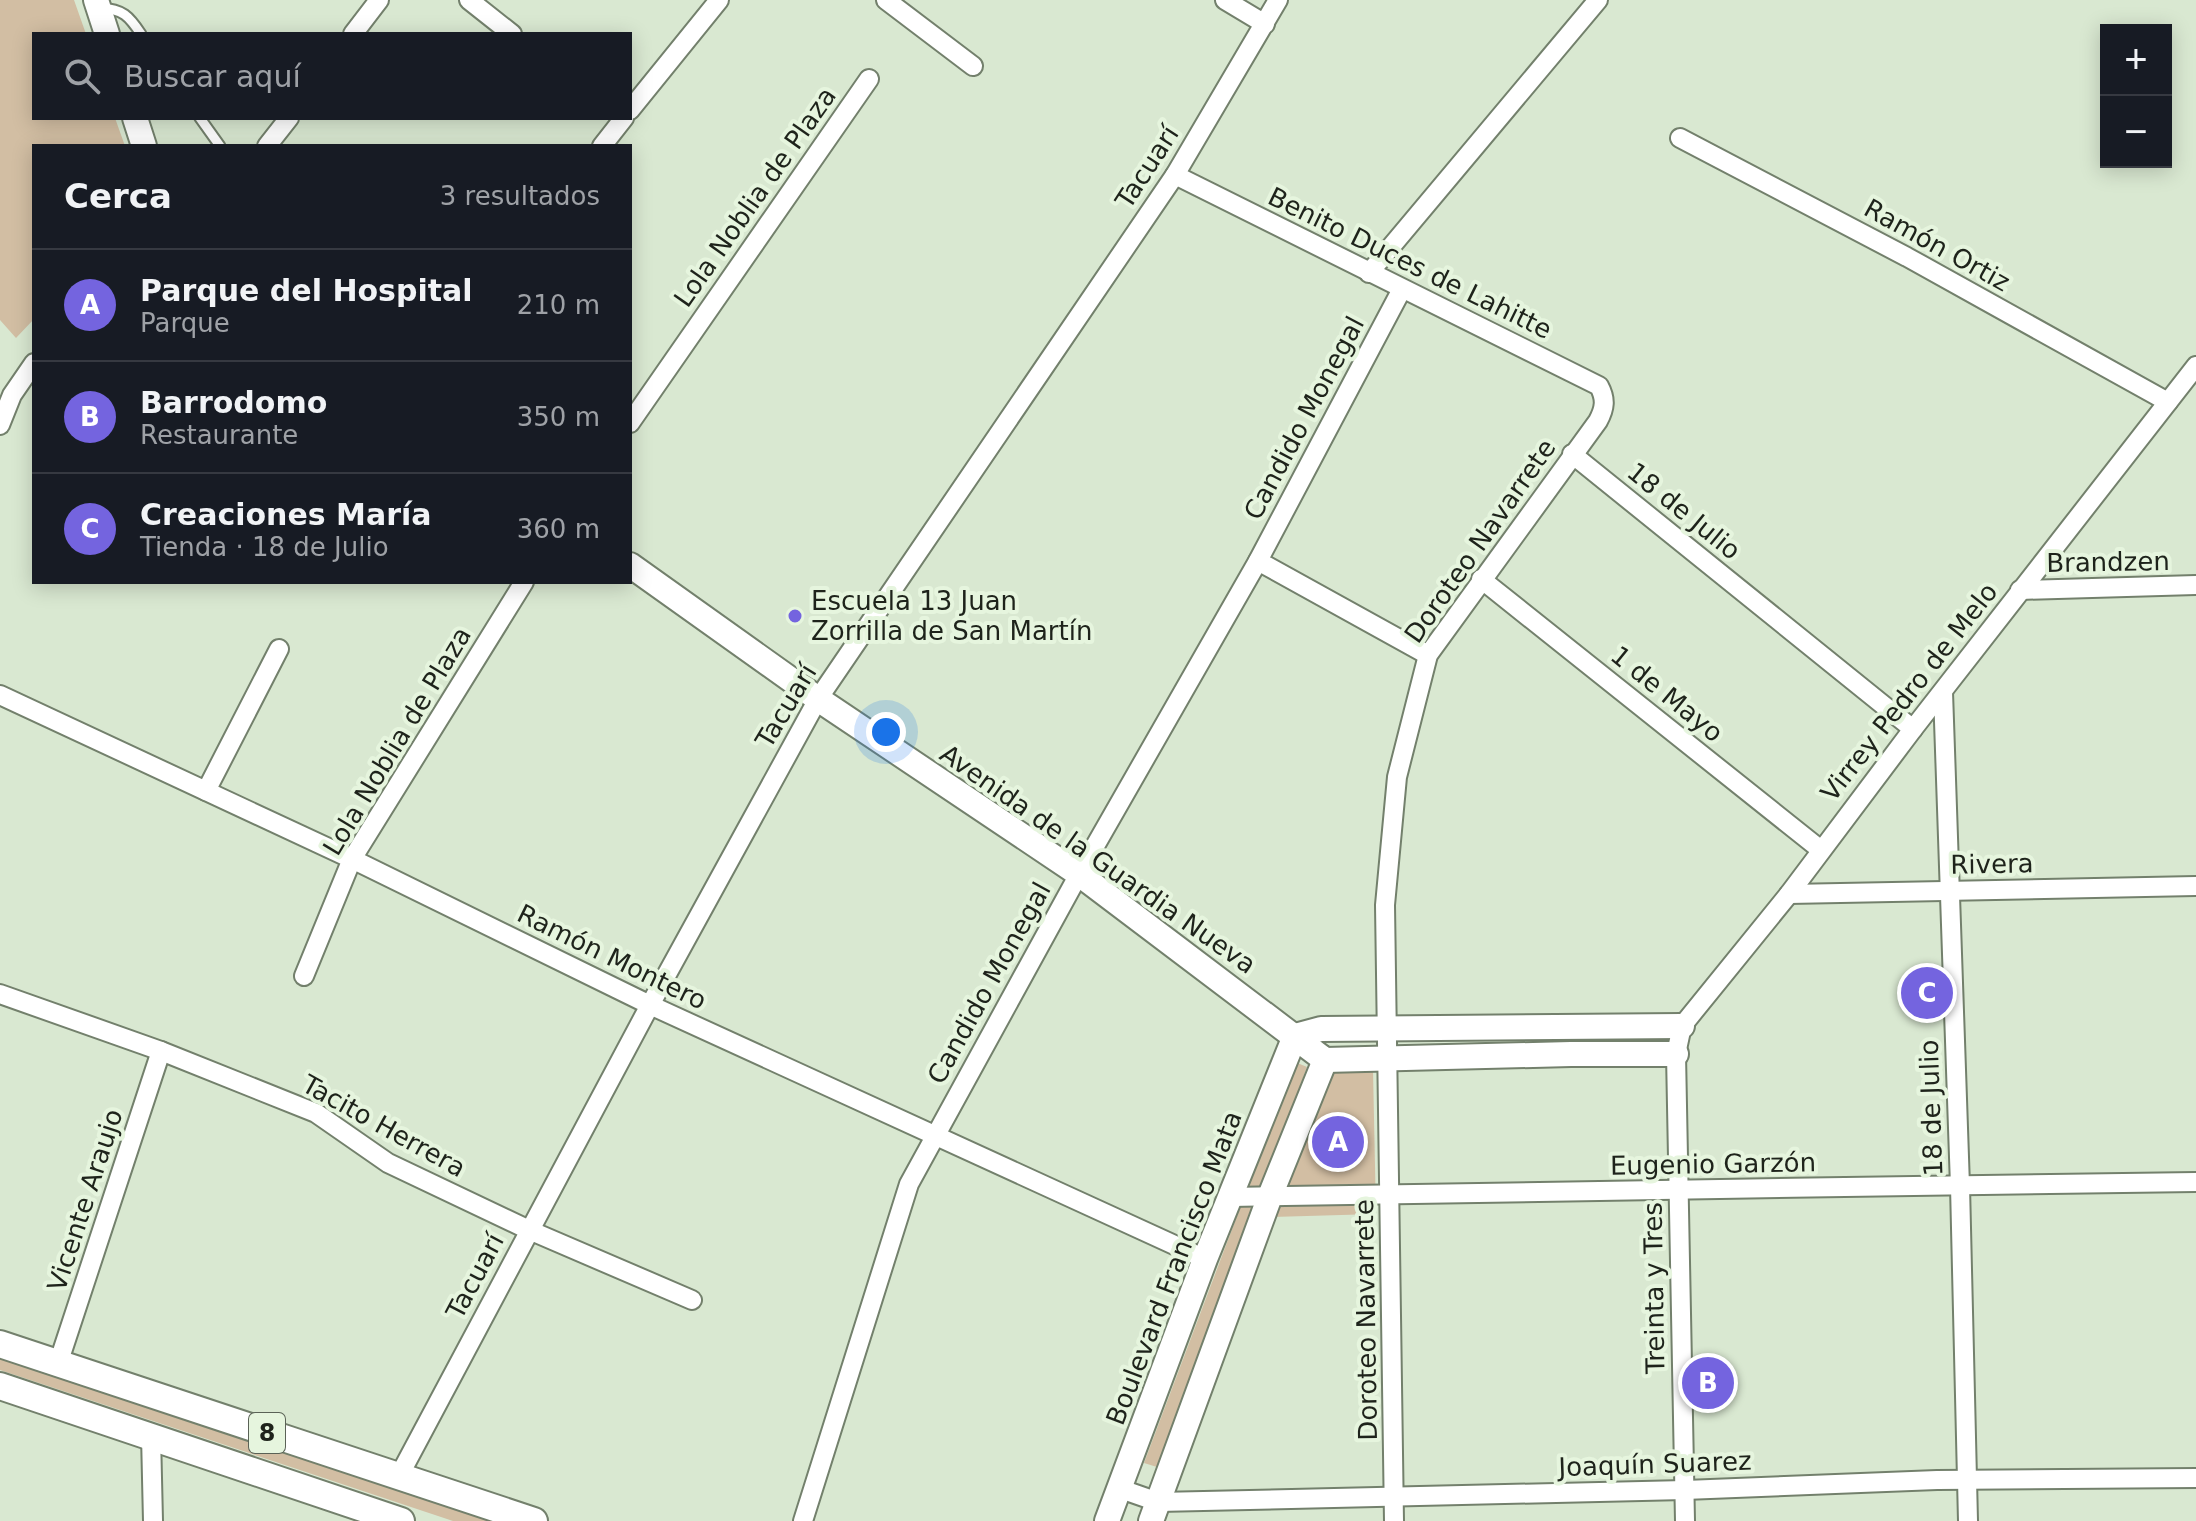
<!DOCTYPE html>
<html lang="es">
<head>
<meta charset="utf-8">
<style>
  body { margin:0; font-family:"DejaVu Sans",sans-serif; background:#20242c; color:#f1f3f6 }
  .controls { position:absolute; right:24px; top:24px; display:grid; overflow:hidden; border-radius:0px; box-shadow:0 4px 20px #0003 }
  .controls button { width:72px; height:72px; display:grid; place-items:center; padding:0; border:0; border-bottom:2px solid #363941; background:#171b24; color:#f1f3f6; font:40px sans-serif }
  .you { position:absolute; left:886px; top:732px; width:28px; height:28px; margin:-20px; border:6px solid #fff; border-radius:50%; background:#1a73e8; box-shadow:0 0 0 12px #1a73e833 }
  .badge { display:grid; place-items:center; width:52px; height:52px; border-radius:50%; background:#7464df; color:#fff; font-size:26px; font-weight:700 }
  .pin { position:absolute; translate:-50% -50%; border:4px solid #fff; box-shadow:0 2px 8px #0006 }
  .list { margin:0; padding:0; list-style:none }
  h2 { display:flex; justify-content:space-between; align-items:center; height:104px; margin:0; padding:0 32px; font-size:34px }
  h2 small { font-size:26px; font-weight:400; color:#9ea1a6 }
  .list li { display:grid; grid-template-columns:52px 1fr auto; gap:24px; align-items:center; box-sizing:border-box; height:112px; padding:0 32px; border-top:2px solid #363941 }
  .list b { display:block; font-size:30px; white-space:nowrap }
  .list p { margin:0; font-size:26px; white-space:nowrap; color:#9ea1a6 }
  .list em { font-size:26px; font-style:normal; color:#9ea1a6 }
  .icon { flex:none; width:44px; height:44px; fill:none; stroke:currentColor; stroke-width:2; stroke-linecap:round; stroke-linejoin:round }
  .map { position:relative; flex:none; width:2196px; height:1521px; overflow:hidden }
  .search { position:absolute; background:#171b24; box-shadow:0 4px 20px #0003; left:32px; top:32px; width:600px; height:88px; display:flex; align-items:center; gap:20px; box-sizing:border-box; padding:0 28px; border-radius:0px; color:#9ea1a6; font-size:30px }
  .panel { position:absolute; background:#171b24; box-shadow:0 4px 20px #0003; left:32px; top:144px; width:600px; height:440px; border-radius:0px }
  .map>svg:first-child { display:block }
</style>
</head>
<body>
<div class="map">
<svg width="2196" height="1521" viewBox="0 0 2196 1521">
  <rect width="100%" height="100%" fill="#d9e8d1"/>
  <g fill="#d2bea3">
    <path d="M0,0H74L86,34H34V118H115L125,146H34V319L16,338L0,320Z"/>
    <path d="M1295,1062L1307,1067L1157,1467L1144,1463Z"/>
    <path d="M1331,1070H1373L1376,1214L1272,1217Z"/>
    <path d="M0,1357L494,1521H453L0,1370Z"/>
  </g>
  <g fill="none" stroke-linecap="round" stroke-linejoin="round">
    <defs>
      <g id="lane">
        <path d="M100,8C123,9 129,16 141,34"/>
        <path d="M200,118L220,146"/>
      </g>
      <g id="street">
        <path d="M469,0L512,34"/>
        <path d="M886,0L973,66"/>
        <path d="M1225,0L1265,24"/>
        <path d="M353,34L379,0"/>
        <path d="M630,110L719,0"/>
        <path d="M1680,138L1907,257L2168,402"/>
        <path d="M267,146L289,118"/>
        <path d="M602,146L624,118"/>
        <path d="M1175,175L1599,386C1606,399 1605,408 1598,421L1428,655L1397,777L1385,905L1394,1521"/>
        <path d="M1369,273L1598,0"/>
        <path d="M630,423L869,79"/>
        <path d="M0,425L12,395L34,363"/>
        <path d="M1572,454L1913,729"/>
        <path d="M1258,561L1428,655"/>
        <path d="M1481,579L1821,850"/>
        <path d="M2020,590L2196,585"/>
        <path d="M1943,692L1960,1186L1968,1521"/>
        <path d="M0,695L352,859L650,1005L1205,1259"/>
        <path d="M206,791L279,649"/>
        <path d="M1789,894L2196,886"/>
        <path d="M304,976L352,859L524,582"/>
        <path d="M0,994L161,1051L316,1113L388,1163L529,1230L692,1300"/>
        <path d="M1230,1197C1552,1189 1874,1188 2196,1182"/>
        <path d="M58,1364L161,1051"/>
        <path d="M151,1435L153,1521"/>
        <path d="M399,1476L650,1005L818,699L1175,175L1278,0"/>
        <path d="M1118,1488L1158,1502L1685,1490L1937,1480L2196,1478"/>
        <path d="M803,1521L909,1184L1079,874L1258,561L1402,289"/>
        <path d="M1685,1521L1676,1054L1682,1026L1789,894L1913,729L2196,366"/>
      </g>
      <g id="secondary">
        <path d="M96,0L107,34"/>
        <path d="M135,118L144,146"/>
        <path d="M630,565L818,699L1079,874L1325,1060L1571,1054H1676"/>
        <path d="M1295,1036L1321,1029L1682,1026"/>
        <path d="M1107,1521L1205,1259L1295,1036"/>
        <path d="M1151,1521L1270,1196L1325,1060"/>
      </g>
      <g id="primary">
        <path d="M0,1344L534,1521"/>
        <path d="M0,1386L401,1521"/>
      </g>
    </defs>
    <use href="#lane" stroke="#73806c" stroke-width="13"/>
    <use href="#street" stroke="#73806c" stroke-width="22"/>
    <use href="#secondary" stroke="#73806c" stroke-width="28"/>
    <use href="#primary" stroke="#73806c" stroke-width="30"/>
    <use href="#lane" stroke="#fff" stroke-width="9"/>
    <use href="#street" stroke="#fff" stroke-width="18"/>
    <use href="#secondary" stroke="#fff" stroke-width="24"/>
    <use href="#primary" stroke="#fff" stroke-width="26"/>
  </g>
  <circle fill="#7464df" stroke="#e6f5de" stroke-width="3" cx="795" cy="616" r="8"/>
  <g text-anchor="middle" stroke-width="8" stroke-linejoin="round" paint-order="stroke">
    <rect fill="#e6f5de" stroke="#5a6256" stroke-width="2" x="249" y="1413" width="36" height="40" rx="6"/>
    <g font-size="24" font-weight="bold" fill="#1e231b">
      <text x="267" y="1441">8</text>
    </g>
    <g font-size="26" fill="#1e231b" stroke="#e6f5de">
      <text transform="translate(1147 167) rotate(-57)" y="9">Tacuarí</text>
      <text transform="translate(755 197) rotate(-55)" y="9">Lola Noblia de Plaza</text>
      <text transform="translate(1937 245) rotate(29)" y="9">Ramón Ortiz</text>
      <text transform="translate(1410 263) rotate(26)" y="9">Benito Duces de Lahitte</text>
      <text transform="translate(1304 418) rotate(-62)" y="9">Candido Monegal</text>
      <text transform="translate(1684 511) rotate(39)" y="9">18 de Julio</text>
      <text transform="translate(1480 541) rotate(-55)" y="9">Doroteo Navarrete</text>
      <text transform="translate(2108 562) rotate(-1)" y="9">Brandzen</text>
      <text transform="translate(1909 692) rotate(-52)" y="9">Virrey Pedro de Melo</text>
      <text transform="translate(1667 694) rotate(39)" y="9">1 de Mayo</text>
      <text transform="translate(786 706) rotate(-59)" y="9">Tacuarí</text>
      <text transform="translate(397 741) rotate(-59)" y="9">Lola Noblia de Plaza</text>
      <text transform="translate(1098 859) rotate(35)" y="9">Avenida de la Guardia Nueva</text>
      <text transform="translate(1992 864) rotate(-1)" y="9">Rivera</text>
      <text transform="translate(612 957) rotate(26)" y="9">Ramón Montero</text>
      <text transform="translate(989 983) rotate(-61)" y="9">Candido Monegal</text>
      <text transform="translate(1931 1108) rotate(-92)" y="9">18 de Julio</text>
      <text transform="translate(384 1126) rotate(29)" y="9">Tacito Herrera</text>
      <text transform="translate(1713 1164) rotate(-1)" y="9">Eugenio Garzón</text>
      <text transform="translate(85 1200) rotate(-72)" y="9">Vicente Araujo</text>
      <text transform="translate(1174 1268) rotate(-69)" y="9">Boulevard Francisco Mata</text>
      <text transform="translate(475 1276) rotate(-62)" y="9">Tacuarí</text>
      <text transform="translate(1654 1288) rotate(-91)" y="9">Treinta y Tres</text>
      <text transform="translate(1366 1320) rotate(-91)" y="9">Doroteo Navarrete</text>
      <text transform="translate(1655 1464) rotate(-2)" y="9">Joaquín Suarez</text>
    </g>
    <g font-size="26" fill="#1e231b" stroke="#e6f5de" text-anchor="start">
      <text x="811" y="610">Escuela 13 Juan<tspan x="811" dy="30">Zorrilla de San Martín</tspan></text>
    </g>
  </g>
</svg>
<div class="controls">
<button>+</button>
<button>−</button>
</div>
<div class="you"></div>
<div class="pin badge" style="left:1338px;top:1142px">A</div>
<div class="pin badge" style="left:1708px;top:1383px">B</div>
<div class="pin badge" style="left:1927px;top:993px">C</div>
<div class="search"><svg class="icon" aria-label="search" viewBox="0 0 24 24"><circle cx="10" cy="10" r="6"/><path d="M15 15l6 6"/></svg>Buscar aquí</div>
<section class="panel">
<h2>Cerca<small>3 resultados</small></h2>
<ul class="list">
<li><span class="badge">A</span><div><b>Parque del Hospital</b><p>Parque</p></div><em>210 m</em></li>
<li><span class="badge">B</span><div><b>Barrodomo</b><p>Restaurante</p></div><em>350 m</em></li>
<li><span class="badge">C</span><div><b>Creaciones María</b><p>Tienda · 18 de Julio</p></div><em>360 m</em></li>
</ul>
</section>
</div>
</body>
</html>
